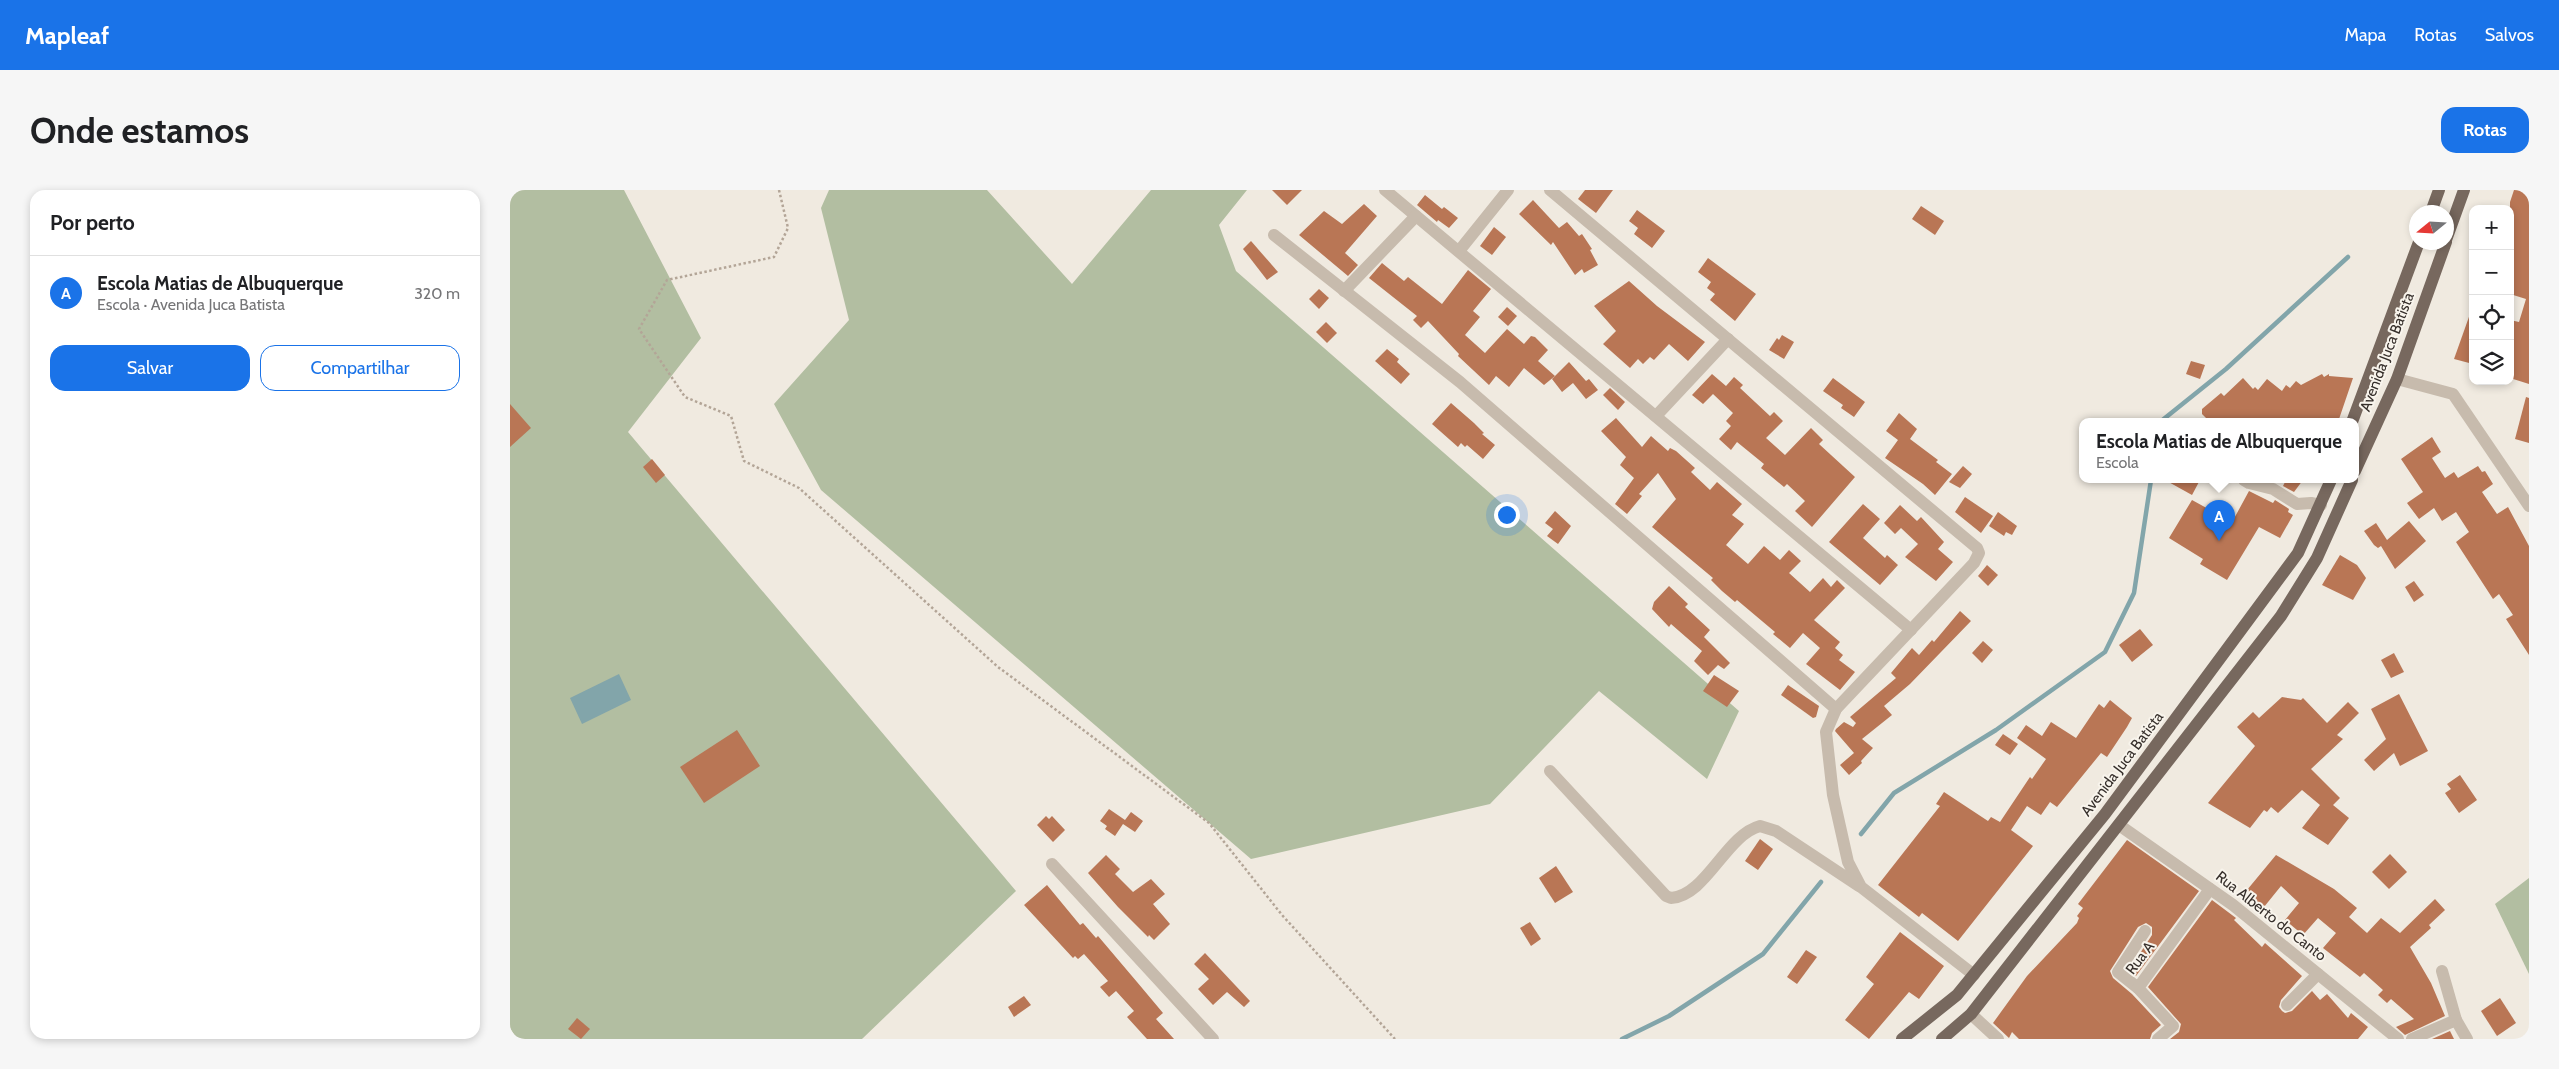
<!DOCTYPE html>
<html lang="pt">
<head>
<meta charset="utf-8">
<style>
  body { margin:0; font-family:Cabin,sans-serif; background:#f6f6f6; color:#202124 }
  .controls { position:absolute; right:15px; top:15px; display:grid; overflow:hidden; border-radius:10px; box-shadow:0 2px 8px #0003 }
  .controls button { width:45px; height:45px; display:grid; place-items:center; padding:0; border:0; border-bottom:1px solid #e0e0e0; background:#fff; color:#202124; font:25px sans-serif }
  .compass { position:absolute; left:1899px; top:15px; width:45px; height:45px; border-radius:50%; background:#fff; box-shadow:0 2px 8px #0003; rotate:252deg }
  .you { position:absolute; left:996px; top:324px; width:18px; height:18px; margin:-12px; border:4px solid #fff; border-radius:50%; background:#1a73e8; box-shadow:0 0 0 8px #1a73e833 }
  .badge { display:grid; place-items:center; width:32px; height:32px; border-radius:50%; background:#1a73e8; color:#fff; font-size:16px; font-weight:700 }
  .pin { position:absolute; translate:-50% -41px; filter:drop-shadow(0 1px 2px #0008) }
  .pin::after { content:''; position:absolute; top:26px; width:18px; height:15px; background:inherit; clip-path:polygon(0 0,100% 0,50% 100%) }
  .popup { position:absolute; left:1569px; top:228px; width:280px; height:65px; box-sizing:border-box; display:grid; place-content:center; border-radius:10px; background:#fff; filter:drop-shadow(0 1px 4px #0005); font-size:16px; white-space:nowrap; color:#757577 }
  .popup b { font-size:19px; color:#202124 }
  .popup::after { content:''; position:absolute; left:50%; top:100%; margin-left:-10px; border:10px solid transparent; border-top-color:#fff }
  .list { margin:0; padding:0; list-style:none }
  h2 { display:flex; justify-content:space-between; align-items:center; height:65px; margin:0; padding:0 20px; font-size:21px }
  h2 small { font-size:16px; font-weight:400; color:#757577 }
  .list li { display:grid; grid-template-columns:32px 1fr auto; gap:15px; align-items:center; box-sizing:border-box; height:75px; padding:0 20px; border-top:1px solid #e0e0e0 }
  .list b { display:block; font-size:19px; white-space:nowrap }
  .list p { margin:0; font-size:16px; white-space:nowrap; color:#757577 }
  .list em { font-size:16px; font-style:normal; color:#757577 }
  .actions { display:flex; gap:10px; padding:15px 20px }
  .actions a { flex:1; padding:11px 0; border:1px solid #1a73e8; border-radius:15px; text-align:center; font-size:18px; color:#1a73e8 }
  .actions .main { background:#1a73e8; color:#fff }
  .icon { flex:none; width:28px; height:28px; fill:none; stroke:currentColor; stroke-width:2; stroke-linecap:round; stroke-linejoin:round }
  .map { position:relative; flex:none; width:2019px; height:849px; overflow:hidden; border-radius:15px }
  header { display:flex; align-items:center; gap:30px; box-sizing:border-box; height:70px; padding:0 25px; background:#1a73e8; color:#fff }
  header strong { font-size:24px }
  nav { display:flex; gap:28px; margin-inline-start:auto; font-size:18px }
  .intro { display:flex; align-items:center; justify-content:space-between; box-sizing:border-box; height:120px; padding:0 30px }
  h1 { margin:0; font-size:35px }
  .button { padding:12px 22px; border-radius:15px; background:#1a73e8; color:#fff; font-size:18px; font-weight:700 }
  main { display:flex; gap:30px; padding:0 30px }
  aside { flex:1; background:#fff; border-radius:15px; box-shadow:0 2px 8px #0003 }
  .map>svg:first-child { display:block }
</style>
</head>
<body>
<header>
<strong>Mapleaf</strong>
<nav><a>Mapa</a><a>Rotas</a><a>Salvos</a></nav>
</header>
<div class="intro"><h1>Onde estamos</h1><a class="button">Rotas</a></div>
<main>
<aside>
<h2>Por perto<small></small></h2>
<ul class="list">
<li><span class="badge">A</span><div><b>Escola Matias de Albuquerque</b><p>Escola · Avenida Juca Batista</p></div><em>320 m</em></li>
</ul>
<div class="actions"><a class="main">Salvar</a><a>Compartilhar</a></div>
</aside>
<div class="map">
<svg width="2019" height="849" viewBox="0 0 2019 849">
  <rect width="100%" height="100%" fill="#f0eae0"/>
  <g fill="#b2bea1">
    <path d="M0,0H114L191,148L118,242L506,701L352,849H7L0,838Z"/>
    <path d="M319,0H477L562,94L641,0H737L709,35L726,81L1229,521L1197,589L1089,501L980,614L741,669L311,300L264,214L339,130L311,18Z"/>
    <path d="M2019,688V784L1985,714Z"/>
  </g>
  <path fill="#82a5aa" d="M109,484L121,510L72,534L60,508Z"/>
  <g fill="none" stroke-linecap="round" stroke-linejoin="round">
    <g stroke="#82a5aa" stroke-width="4.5">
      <path d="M1650,232L1716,179L1838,67"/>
      <path d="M1351,644L1384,603L1486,540L1595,462L1624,403L1641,290"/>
      <path d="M1112,849L1159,826L1253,764L1311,692"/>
    </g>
  </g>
  <g fill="#b97655">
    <path d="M762,0H792L777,15Z"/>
    <path d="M1075,0H1103L1086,23L1068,9Z"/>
    <path d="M2004,0H2019V194L2000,188V130L2009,132L2016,109L2000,104V12Z"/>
    <path d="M915,5L932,19L934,17L948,28L939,38L928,30L927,32L907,15Z"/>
    <path d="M1023,10L1049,38L1057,32L1069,46L1072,44L1082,59L1080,60L1088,75L1074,83L1072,79L1065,85L1043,52L1041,55L1009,24Z"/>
    <path d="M854,14L867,26L835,63L848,75L838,86L789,45L814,21L832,34Z"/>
    <path d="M1411,16L1434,31L1425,45L1402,29Z"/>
    <path d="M1127,20L1155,41L1142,58L1124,44L1128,38L1119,31Z"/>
    <path d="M984,37L996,47L982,65L970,56Z"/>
    <path d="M741,51L768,82L757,90L733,59Z"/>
    <path d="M1198,68L1246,104L1225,131L1200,110L1205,104L1197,98L1201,92L1188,82Z"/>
    <path d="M872,73L894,91L898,87L932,114L958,80L981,99L963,121L970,127L955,145L975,163L997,139L1014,154L1021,146L1025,147L1038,160L1028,171L1045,186L1034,195L1014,178L999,197L986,186L979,195L948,166L949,164L918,131L911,138L903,130L907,126L859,88Z"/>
    <path d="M1119,91L1147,116L1195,152L1178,171L1159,154L1144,170L1140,167L1133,174L1128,169L1120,178L1093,154L1106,141L1084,116Z"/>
    <path d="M809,99L819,108L809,119L799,109Z"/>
    <path d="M997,117L1007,126L998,136L988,127Z"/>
    <path d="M1960,124H1963V174L1944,169Z"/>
    <path d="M816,132L827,143L817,153L806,142Z"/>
    <path d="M1272,145L1284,152L1274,169L1259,160L1267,148L1269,150Z"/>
    <path d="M877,159L889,169L887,172L900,184L891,194L865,171Z"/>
    <path d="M1681,171L1695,175L1690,189L1676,184Z"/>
    <path d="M1059,172L1076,191L1079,189L1088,200L1076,209L1063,193L1052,202L1042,189Z"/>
    <path d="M1202,184L1216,196L1224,187L1233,195L1230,198L1260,226L1264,222L1273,231L1256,248L1275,265L1301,238L1313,250L1309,254L1345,287L1302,337L1285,321L1295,311L1277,294L1274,297L1251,278L1254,274L1227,252L1221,260L1209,249L1221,236L1216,231L1223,223L1203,204L1193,214L1182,205Z"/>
    <path d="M1812,184L1814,187L1819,184V186L1843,188L1828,232H1700L1692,224V219L1711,203L1714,206L1733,188L1743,199L1745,197L1748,200L1757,189L1772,201L1776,195L1780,198L1786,191L1791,195Z"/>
    <path d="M1323,188L1355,212L1344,227L1331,218L1333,215L1313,201Z"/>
    <path d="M1100,198L1115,212L1108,220L1093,205Z"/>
    <path d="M2016,207L2019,208V253L2005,249Z"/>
    <path d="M941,213L964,233L974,243L972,244L985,255L973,269L957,255L955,257L951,253L948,257L922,234Z"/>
    <path d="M0,214L21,238L0,257Z"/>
    <path d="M1389,223L1407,239L1400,249L1428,270L1426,272L1442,284L1425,305L1413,294L1375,268L1388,250L1376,241Z"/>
    <path d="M1106,228L1132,257L1141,246L1158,261L1160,258L1166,261L1185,278L1181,282L1200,300L1207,292L1232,314L1222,325L1234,334L1216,355L1238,374L1254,356L1270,370L1279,360L1291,371L1279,383L1300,402L1313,388L1321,397L1327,390L1335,398L1304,430L1330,452L1325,458L1333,465L1329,470L1345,482L1330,500L1296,474L1310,458L1293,443L1280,458L1263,444L1265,442L1227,410L1225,412L1212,401L1201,390L1203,388L1142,337L1166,309L1148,283L1129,304L1132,306L1117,324L1105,314L1124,288L1110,275L1116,267L1091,241Z"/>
    <path d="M1922,247L1931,262L1922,268L1935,288L1944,282L1948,288L1968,276L1972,282L1975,281L1983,294L1972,302L1987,324L1998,317L2019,356V465L1996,429L2003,425L1989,404L1983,409L1946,352L1959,342L1946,322L1932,331L1924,318L1909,329L1897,313L1913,302L1891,269Z"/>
    <path d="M142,269L155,285L146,293L133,277Z"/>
    <path d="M1453,276L1462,284L1450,298L1439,292Z"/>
    <path d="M1655,290H1690L1682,305Z"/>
    <path d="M1776,290H1793L1784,302L1773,296Z"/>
    <path d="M1739,301L1763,313L1765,310L1779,319L1778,322L1783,325L1770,348L1749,337L1717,390L1690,374L1693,369L1659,348L1682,310L1702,321L1701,324L1720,336Z"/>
    <path d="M1455,307L1483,326L1471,343L1445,322Z"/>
    <path d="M1353,314L1370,329L1353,348L1375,368L1377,365L1388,375L1370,395L1319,352Z"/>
    <path d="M1390,315L1407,331L1411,327L1434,352L1428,359L1443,372L1426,391L1395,367L1408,354L1391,338L1385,344L1374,333Z"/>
    <path d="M1045,321L1061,336L1048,354L1037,346L1043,339L1035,333Z"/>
    <path d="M1488,322L1507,336L1502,345L1496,342L1494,346L1479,336Z"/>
    <path d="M1899,331L1916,351L1885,379L1871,356L1868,358L1864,355L1854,341L1866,333L1877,350Z"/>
    <path d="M1830,365L1847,375L1856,388L1843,410L1812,395Z"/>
    <path d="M1477,375L1488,385L1478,396L1468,386Z"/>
    <path d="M1904,391L1914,405L1904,412L1895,397Z"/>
    <path d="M1159,396L1178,414L1175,417L1200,440L1194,447L1220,473L1214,479L1208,475L1198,485L1184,471L1192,461L1161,434L1159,437L1142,419L1144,412Z"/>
    <path d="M1450,421L1461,431L1400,494L1374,516L1382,525L1352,549L1363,558L1351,571L1352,573L1339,585L1330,575L1344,563L1325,541L1326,539L1334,532L1343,537L1346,533L1340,527L1386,488L1381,483L1402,458L1409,465L1422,450L1424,452Z"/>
    <path d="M1630,439L1643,455L1622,472L1609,455Z"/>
    <path d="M1473,451L1483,460L1472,473L1462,463Z"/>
    <path d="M1884,463L1894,482L1881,488L1871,470Z"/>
    <path d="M1204,485L1229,501L1217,517L1193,501Z"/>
    <path d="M1278,495L1309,516L1306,527L1303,528L1271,505Z"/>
    <path d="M1889,504L1918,561L1890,576L1884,563L1864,581L1854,570L1876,549L1861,519Z"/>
    <path d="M1772,507L1791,510L1793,508L1817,533L1838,512L1849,523L1827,545L1833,549L1801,579L1830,608L1823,615L1839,628L1818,655L1792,638L1810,615L1792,600L1768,623L1761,617L1757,622L1754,620L1740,638L1698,613L1745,556L1727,537L1743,522L1749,528Z"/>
    <path d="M1600,510L1622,528L1617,537L1597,567L1591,563L1547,617L1540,612L1531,625L1517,616L1501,640L1523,656L1448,751L1412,723L1409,727L1368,695L1430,616L1426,614L1434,602L1478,631L1481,627L1490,632L1520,587L1522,589L1536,569L1507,548L1516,535L1532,546L1541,532L1566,548L1589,514L1594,518Z"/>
    <path d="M227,540L250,576L194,613L170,577Z"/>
    <path d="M1493,544L1508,554L1500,565L1485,555Z"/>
    <path d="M1950,585L1967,610L1949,623L1935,603L1941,599L1937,594Z"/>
    <path d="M599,619L615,630L621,622L633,631L625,642L613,634L605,646L595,639L597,636L590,631Z"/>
    <path d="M536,626L539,629L542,626L555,640L543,652L527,635Z"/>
    <path d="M1250,649L1263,659L1248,680L1235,671Z"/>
    <path d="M1617,650L1689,701L1626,786L1619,780L1642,745V737L1636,733L1628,737L1600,781L1603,788L1622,804L1651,835L1642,843L1640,849H1509L1502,842L1499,848L1483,833L1517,786L1567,733L1569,728L1567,726L1573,718L1568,714Z"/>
    <path d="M1880,664L1897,682L1879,699L1862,682Z"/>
    <path d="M596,665L610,679L605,684L623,702L641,689L655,704L643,714L660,734L644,750L639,745L638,747L608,717L578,683Z"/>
    <path d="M1766,665L1824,699L1847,718L1839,727L1857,743L1871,728L1890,743L1925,709L1935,720L1919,735L1921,738L1900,757L1921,793L1935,826L1895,845L1886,837L1904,829L1881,809L1877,813L1868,805L1873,800L1854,783L1850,787L1813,758L1826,743L1808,728L1793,745L1775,730L1789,713L1771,696L1754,717L1740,706L1742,704L1737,700Z"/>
    <path d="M1046,676L1063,702L1045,713L1029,688Z"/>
    <path d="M537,695L570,735L573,733L586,748L588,746L627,792L653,823L646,829L664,849H637L617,827L624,821L606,801L599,807L590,797L598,791L574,764L568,769L565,766L563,768L514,715Z"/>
    <path d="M1702,710L1726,728L1724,730L1752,757L1755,753L1792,786L1771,810L1769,817L1772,821L1775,823L1782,821L1802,801L1810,810L1817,804L1838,828L1841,823L1858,837L1848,849H1660L1669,842L1671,834L1638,797Z"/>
    <path d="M1020,732L1031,749L1021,756L1010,738Z"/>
    <path d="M1390,742L1434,776L1409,809L1399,802L1359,849L1335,830L1364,794L1356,787Z"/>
    <path d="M1296,760L1307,767L1287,794L1277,787Z"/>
    <path d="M695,763L740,811L734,817L717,802L703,815L688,799L699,789L684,774Z"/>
    <path d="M514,806L521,815L504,827L498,817Z"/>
    <path d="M1990,808L2006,833L1987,846L1971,821Z"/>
    <path d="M67,828L80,839L71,849L58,839Z"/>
    <path d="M1940,841L1944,849H1922Z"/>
  </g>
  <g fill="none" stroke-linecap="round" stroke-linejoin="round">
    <path stroke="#b3a597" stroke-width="2.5" stroke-dasharray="2.5 2.5" stroke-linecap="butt" d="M269,0L278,38L264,67L157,90L129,139L175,207L221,226L234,271L289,298L488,477L699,633L772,725L885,849"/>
    <g stroke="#c7bbad" stroke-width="12">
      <path d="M875,0L1401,440"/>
      <path d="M1040,0L1467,358L1469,363L1464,373L1326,519L1316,542L1323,605L1338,672L1351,697L1464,785"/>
      <path d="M764,45L950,192L1326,519"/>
      <path d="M949,61L998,0"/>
      <path d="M834,101L906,26"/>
      <path d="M1887,189L1943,204L2019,316"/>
      <path d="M1146,226L1218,149"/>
      <path d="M1734,290L1739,293L1763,299L1787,314L1801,313L1811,315"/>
      <path d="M1040,581L1156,706L1161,708C1196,706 1216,645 1250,636L1266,641L1349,696"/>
      <path d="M1609,635L1723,715L1888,849"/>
      <path d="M542,674L703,849"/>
      <path d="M1932,781L1946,830"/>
      <path d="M1628,798L1608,782L1635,741"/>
      <path d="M1777,815L1808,784"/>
      <path d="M1461,824L1488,849"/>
      <path d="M1648,849L1663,836L1628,798L1700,699"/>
      <path d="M1902,849L1946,830L1957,849"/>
    </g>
    <g stroke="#77685e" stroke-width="12">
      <path d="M1921,22L1929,0"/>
      <path d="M1936,50L1954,0"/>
      <path d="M1842,232L1909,52"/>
      <path d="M1845,281L1887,189L1936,52"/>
      <path d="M1392,849L1447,805L1595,624L1788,363L1821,290"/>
      <path d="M1432,849L1461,824L1771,426L1807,368L1842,290"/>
    </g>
  </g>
  <g text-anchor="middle" stroke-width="4" stroke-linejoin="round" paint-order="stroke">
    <g font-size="15" fill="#362f2b" stroke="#f8f4ec">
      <text transform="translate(1877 162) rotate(-69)" y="5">Avenida Juca Batista</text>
      <text transform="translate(1612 574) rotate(-53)" y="5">Avenida Juca Batista</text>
      <text transform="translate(1761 726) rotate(38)" y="5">Rua Alberto do Canto</text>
      <text transform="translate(1630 768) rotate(-53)" y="5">Rua A</text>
    </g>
  </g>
</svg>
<div class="controls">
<button>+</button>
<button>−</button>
<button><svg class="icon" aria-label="locate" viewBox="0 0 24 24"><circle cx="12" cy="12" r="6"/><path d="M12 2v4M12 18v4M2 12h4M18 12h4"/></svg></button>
<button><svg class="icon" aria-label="layers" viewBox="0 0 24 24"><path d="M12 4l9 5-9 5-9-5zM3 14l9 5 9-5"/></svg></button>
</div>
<svg class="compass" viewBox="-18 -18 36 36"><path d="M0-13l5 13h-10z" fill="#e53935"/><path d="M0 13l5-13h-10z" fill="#757577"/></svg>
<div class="you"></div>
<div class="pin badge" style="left:1709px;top:351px">A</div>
<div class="popup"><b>Escola Matias de Albuquerque</b>Escola</div>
</div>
</main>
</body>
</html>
